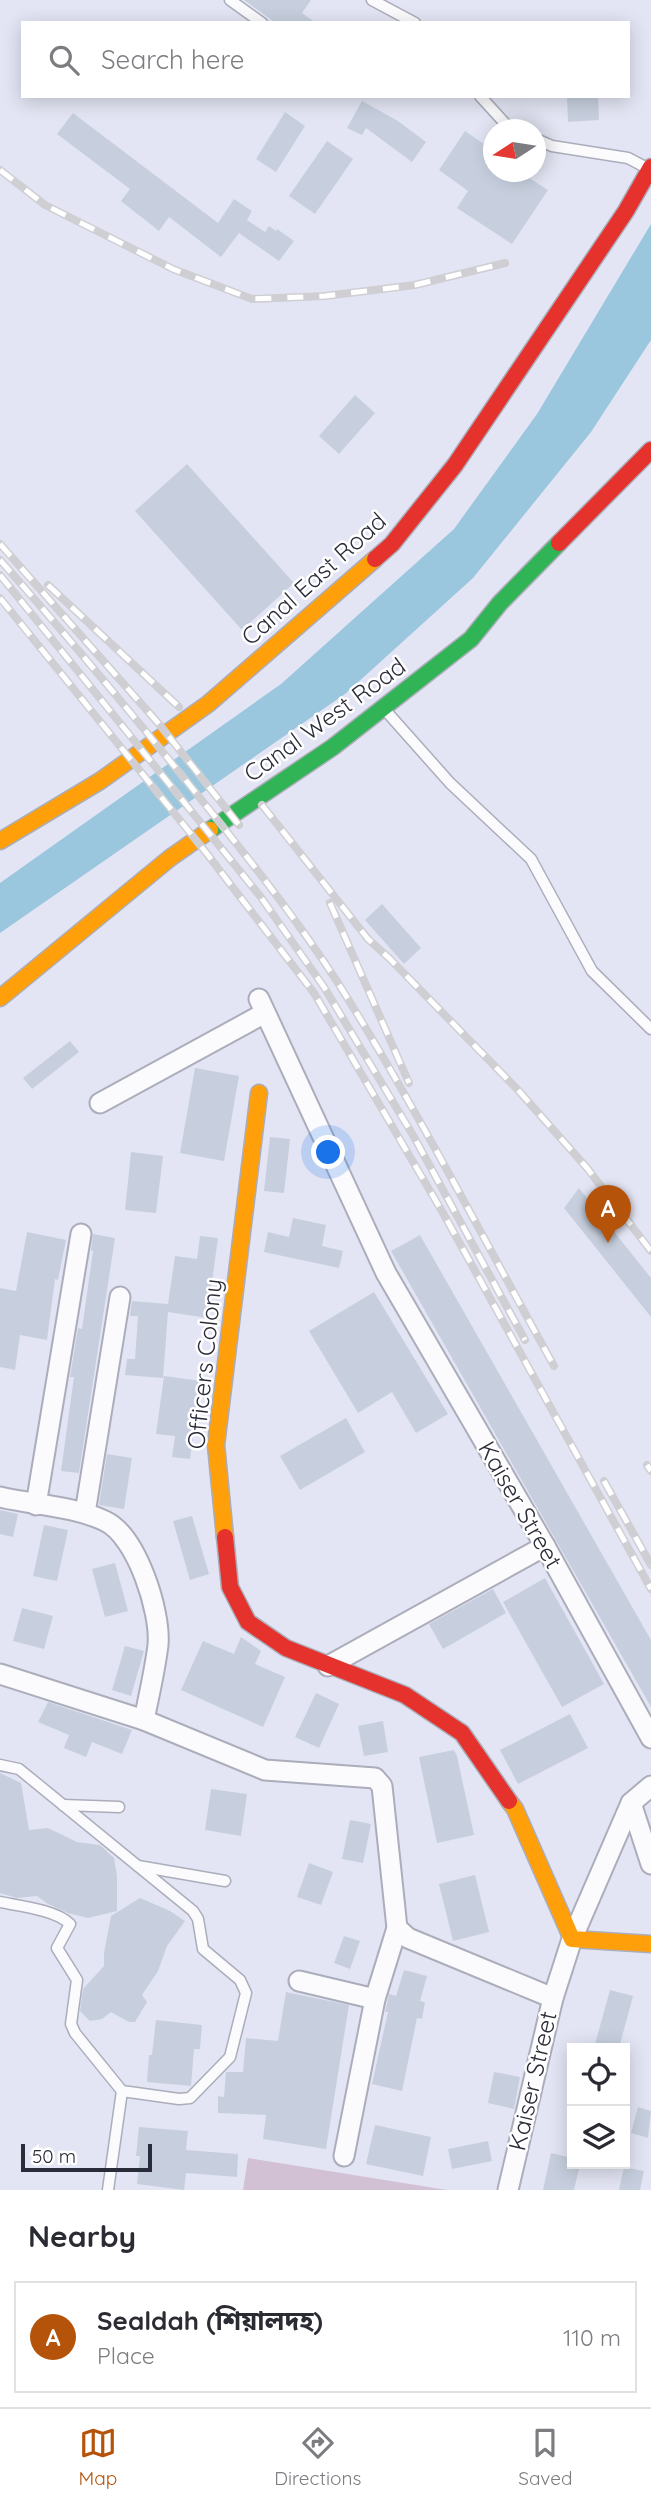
<!DOCTYPE html>
<html lang="en">
<head>
<meta charset="utf-8">
<style>
  body { margin:0; font-family:Quicksand,"Noto Sans Bengali",sans-serif; background:#f7f7f7; color:#2b2b33 }
  .controls { position:absolute; right:21px; bottom:21px; display:grid; overflow:hidden; border-radius:0px; box-shadow:0 4px 18px #0003 }
  .controls button { width:63px; height:63px; display:grid; place-items:center; padding:0; border:0; border-bottom:2px solid #e1e1e2; background:#fff; color:#2b2b33; font:35px sans-serif }
  .compass { position:absolute; left:483px; top:119px; width:63px; height:63px; border-radius:50%; background:#fff; box-shadow:0 4px 18px #0003; rotate:258deg }
  .scale { position:absolute; left:21px; bottom:18px; width:131px; box-sizing:border-box; padding-left:7px; border:4px solid #2b2c39; border-top:0; font-size:19px; line-height:24px; white-space:nowrap; color:#2b2c39; -webkit-text-stroke:5px #fff; paint-order:stroke }
  .you { position:absolute; left:329px; top:1153px; width:24px; height:24px; margin:-18px; border:5px solid #fff; border-radius:50%; background:#1a73e8; box-shadow:0 0 0 10px #1a73e833 }
  .badge { display:grid; place-items:center; width:46px; height:46px; border-radius:50%; background:#b45309; color:#fff; font-size:23px; font-weight:700 }
  .pin { position:absolute; translate:-50% -58px; filter:drop-shadow(0 2px 4px #0008) }
  .pin::after { content:''; position:absolute; top:37px; width:24px; height:21px; background:inherit; clip-path:polygon(0 0,100% 0,50% 100%) }
  .list { margin:0; padding:0; list-style:none }
  h2 { display:flex; justify-content:space-between; align-items:center; height:91px; margin:0; padding:0 28px; font-size:30px }
  h2 small { font-size:23px; font-weight:400; color:#7c7c81 }
  .list li { display:grid; grid-template-columns:46px 1fr auto; gap:21px; align-items:center; box-sizing:border-box; height:112px; margin:0 14px 14px; padding:0 14px; border:2px solid #e1e1e2; border-radius:0px }
  .list b { display:block; font-size:26px; white-space:nowrap }
  .list p { margin:0; font-size:23px; white-space:nowrap; color:#7c7c81 }
  .list em { font-size:23px; font-style:normal; color:#7c7c81 }
  .icon { flex:none; width:38px; height:38px; fill:none; stroke:currentColor; stroke-width:2; stroke-linecap:round; stroke-linejoin:round }
  .map { position:relative; flex:none; width:651px; height:2190px; overflow:hidden }
  .search { position:absolute; background:#fff; box-shadow:0 4px 18px #0003; left:21px; right:21px; top:21px; height:77px; display:flex; align-items:center; gap:18px; box-sizing:border-box; padding:0 24px; border-radius:0px; color:#7c7c81; font-size:26px }
  .sheet { height:217px; background:#fff }
  nav { display:flex; justify-content:space-around; align-items:center; box-sizing:border-box; height:98px; border-top:2px solid #e1e1e2; background:#fff; font-size:19px; color:#7c7c81 }
  nav a { display:grid; justify-items:center; gap:4px }
  nav .on { color:#b45309 }
  .map>svg:first-child { display:block }
</style>
</head>
<body>
<div class="map">
<svg width="651" height="2190" viewBox="0 0 651 2190">
  <rect width="100%" height="100%" fill="#e3e5f4"/>
  <path fill="#d2c0d4" d="M248,2158L447,2190H243Z"/>
  <path fill="#9ac7de" d="M651,224V340L591,432L473,578L345,694L0,933V883L281,684L454,529L537,414Z"/>
  <g fill="#c7cfde">
    <path d="M244,0H311L302,13L316,23H276Z"/>
    <path d="M567,96H598L599,120L568,122Z"/>
    <path d="M362,101L398,121L426,142L412,162L366,128L362,135L347,128Z"/>
    <path d="M285,112L305,126L276,172L256,159Z"/>
    <path d="M73,113L218,223L234,199L252,211L247,220L265,232L269,226L276,231L277,229L294,241L279,261L239,233L221,257L169,217L159,231L121,201L130,189L57,134Z"/>
    <path d="M465,131L494,151V172H520L548,190L512,244L457,208L468,191L439,170Z"/>
    <path d="M327,141L353,159L315,214L289,196Z"/>
    <path d="M355,395L375,413L339,454L319,436Z"/>
    <path d="M187,464L294,583L242,630L135,511Z"/>
    <path d="M382,904L421,948L404,964L365,920Z"/>
    <path d="M70,1041L79,1052L32,1089L23,1078Z"/>
    <path d="M195,1068L239,1076L224,1161L180,1153Z"/>
    <path d="M270,1137L290,1139L284,1193L264,1191Z"/>
    <path d="M131,1152L163,1156L156,1213L125,1210Z"/>
    <path d="M579,1188L651,1278V1317L564,1208Z"/>
    <path d="M293,1218L326,1225L322,1246L343,1251L339,1268L264,1252L268,1232L289,1237Z"/>
    <path d="M27,1232L66,1240L58,1280L55,1279L47,1340L20,1335L15,1370L0,1367V1288L16,1291Z"/>
    <path d="M93,1234L115,1238L79,1473L61,1471L74,1377H70L78,1328L82,1329L93,1251L91,1250Z"/>
    <path d="M420,1235L651,1640V1707L391,1251Z"/>
    <path d="M200,1236L218,1238L207,1318L168,1312L163,1378L125,1375L127,1359H135L138,1316H130L132,1301L168,1304L175,1256L197,1259Z"/>
    <path d="M374,1292L448,1414L416,1433L392,1392L358,1413L309,1331Z"/>
    <path d="M164,1376L201,1381L190,1459L172,1457L175,1436L156,1434Z"/>
    <path d="M346,1418L365,1452L300,1490L280,1456Z"/>
    <path d="M107,1454L132,1458L124,1509L99,1505Z"/>
    <path d="M0,1510L18,1514L13,1537L0,1534Z"/>
    <path d="M192,1516L209,1574L190,1580L173,1521Z"/>
    <path d="M44,1525L68,1530L57,1581L33,1576Z"/>
    <path d="M115,1563L128,1611L105,1617L92,1569Z"/>
    <path d="M545,1578L604,1684L562,1707L503,1602Z"/>
    <path d="M493,1589L506,1613L443,1649L429,1624Z"/>
    <path d="M22,1608L53,1616L44,1649L13,1641Z"/>
    <path d="M241,1637L261,1651L255,1664L285,1677L263,1727L181,1690L203,1641L234,1654Z"/>
    <path d="M125,1646L144,1651L131,1696L112,1690Z"/>
    <path d="M316,1693L339,1704L319,1748L295,1737Z"/>
    <path d="M48,1702L132,1730L122,1754L92,1742L86,1757L64,1748L69,1735L38,1722Z"/>
    <path d="M570,1714L588,1748L518,1784L500,1750Z"/>
    <path d="M383,1721L388,1752L364,1756L358,1726Z"/>
    <path d="M454,1750L457,1756L474,1835L437,1843L419,1757Z"/>
    <path d="M0,1773L21,1783L29,1830L48,1828L77,1842L100,1845L114,1858L117,1876V1911L88,1918L68,1913L48,1904L37,1896L17,1898L0,1893Z"/>
    <path d="M211,1789L247,1794L241,1836L205,1830Z"/>
    <path d="M350,1820L371,1824L363,1863L342,1859Z"/>
    <path d="M309,1863L333,1872L321,1905L297,1897Z"/>
    <path d="M475,1875L489,1932L453,1941L439,1884Z"/>
    <path d="M140,1898L170,1911L185,1921L167,1946L158,1971L142,1995L147,2002L135,2022H129L111,2012L102,2019L90,2021L80,2011L83,1989L104,1966V1953L111,1916Z"/>
    <path d="M344,1936L360,1941L350,1969L334,1963Z"/>
    <path d="M404,1970L427,1976L420,2001L425,2002L422,2019L417,2018L402,2091L372,2084L388,2012H385L388,1999L389,1994L396,1996Z"/>
    <path d="M610,1990L633,1996L619,2048H594Z"/>
    <path d="M286,1992L349,2005L326,2149L263,2139L266,2115L218,2113V2096L224,2097L226,2072H243L246,2038L278,2041Z"/>
    <path d="M156,2020L202,2025L200,2049H194L191,2086L147,2082L149,2055H152Z"/>
    <path d="M494,2072L520,2077L514,2109L488,2103Z"/>
    <path d="M638,2107L651,2111L648,2138L631,2133Z"/>
    <path d="M375,2125L431,2137L423,2176L366,2164Z"/>
    <path d="M139,2127L188,2131L186,2150L238,2154L237,2177L186,2173L184,2190L137,2184L140,2156H136Z"/>
    <path d="M488,2141L492,2161L452,2169L448,2149Z"/>
    <path d="M551,2153L572,2158V2164H580L574,2190H543Z"/>
    <path d="M624,2167L644,2171L640,2190H619Z"/>
  </g>
  <g fill="none" stroke-linecap="round" stroke-linejoin="round">
    <defs>
      <g id="lane">
        <path d="M230,0L262,23"/>
        <path d="M372,0L415,23"/>
        <path d="M480,96L511,130"/>
        <path d="M536,139L552,146L628,158L649,169"/>
        <path d="M386,711L450,783L531,859L592,971L651,1029"/>
        <path d="M0,1765L19,1769L193,1911L198,1919L203,1949L240,1980L246,1993L230,2057L190,2098L179,2099L122,2091L75,2033L71,2024L77,1980L57,1948L70,1924C56,1910 20,1906 0,1902"/>
        <path d="M63,1805L119,1807"/>
        <path d="M138,1866L225,1881"/>
        <path d="M108,2190L122,2091"/>
      </g>
      <g id="street">
        <path d="M259,999L386,1273L545,1546L651,1738"/>
        <path d="M100,1103L265,1013"/>
        <path d="M0,1497C34,1505 74,1506 105,1521C137,1536 161,1612 158,1645C155,1670 149,1695 144,1720L265,1770L375,1778L382,1786L397,1928L408,1938L553,1998"/>
        <path d="M36,1505L81,1234"/>
        <path d="M85,1513L120,1297"/>
        <path d="M328,1666L545,1546"/>
        <path d="M0,1674L144,1720"/>
        <path d="M631,1803L651,1864"/>
        <path d="M299,1981L375,1999"/>
        <path d="M344,2156L375,1999L397,1928"/>
        <path d="M508,2190L553,1998L572,1939L631,1803L651,1786"/>
      </g>
      <path id="fast" d="M210,830L333,747L471,639L500,603L559,543"/>
      <g id="slow">
        <path d="M0,841L100,781L208,704L375,559"/>
        <path d="M0,998L170,858L210,830"/>
        <path d="M225,1537L216,1445L259,1093"/>
        <path d="M509,1801L515,1809L572,1939L651,1944"/>
      </g>
      <g id="jam">
        <path d="M559,543L651,450"/>
        <path d="M375,559L392,544L455,465L626,211L651,167"/>
        <path d="M225,1537L230,1587L248,1622L286,1648L405,1695L462,1733L509,1801"/>
      </g>
    </defs>
    <use href="#lane" stroke="#abadba" stroke-width="13"/>
    <use href="#street" stroke="#abadba" stroke-width="23"/>
    <use href="#fast" stroke="#abadba" stroke-width="19"/>
    <use href="#slow" stroke="#abadba" stroke-width="19"/>
    <use href="#jam" stroke="#abadba" stroke-width="19"/>
    <use href="#lane" stroke="#fbfbfd" stroke-width="10"/>
    <use href="#street" stroke="#fbfbfd" stroke-width="19"/>
    <use href="#fast" stroke="#30b455" stroke-width="16"/>
    <use href="#slow" stroke="#ff9f0a" stroke-width="16"/>
    <use href="#jam" stroke="#e5322d" stroke-width="16"/>
    <defs>
      <g id="rail">
        <path d="M0,170L45,205L173,269L252,299L325,296L415,285L505,263"/>
        <path d="M0,544L159,724L239,825"/>
        <path d="M0,560C65,633 127,708 188,783C240,848 293,913 338,983C416,1107 483,1238 554,1366"/>
        <path d="M0,575L260,896L324,987L414,1137L525,1340"/>
        <path d="M48,585L179,707"/>
        <path d="M0,598L204,850L314,993L443,1213L651,1589"/>
        <path d="M262,805L368,939L390,959L518,1090L587,1168L651,1251"/>
        <path d="M330,903L409,1083"/>
        <path d="M647,1465L651,1471"/>
        <path d="M604,1481L651,1565"/>
      </g>
    </defs>
    <use href="#rail" stroke="#cfcfd3" stroke-width="8"/>
    <use href="#rail" stroke="#fff" stroke-width="5" stroke-dasharray="16" stroke-linecap="butt"/>
  </g>
  <g text-anchor="middle" stroke-width="5" stroke-linejoin="round" paint-order="stroke">
    <g font-size="24" fill="#2b2c39" stroke="#fff">
      <text transform="translate(314 579) rotate(-42)" y="8">Canal East Road</text>
      <text transform="translate(325 720) rotate(-36)" y="8">Canal West Road</text>
      <text transform="translate(205 1364) rotate(-84)" y="8">Officers Colony</text>
      <text transform="translate(520 1505) rotate(60)" y="8">Kaiser Street</text>
      <text transform="translate(533 2081) rotate(-77)" y="8">Kaiser Street</text>
    </g>
  </g>
</svg>
<div class="controls">
<button><svg class="icon" aria-label="locate" viewBox="0 0 24 24"><circle cx="12" cy="12" r="6"/><path d="M12 2v4M12 18v4M2 12h4M18 12h4"/></svg></button>
<button><svg class="icon" aria-label="layers" viewBox="0 0 24 24"><path d="M12 4l9 5-9 5-9-5zM3 14l9 5 9-5"/></svg></button>
</div>
<svg class="compass" viewBox="-18 -18 36 36"><path d="M0-13l5 13h-10z" fill="#e53935"/><path d="M0 13l5-13h-10z" fill="#7c7c81"/></svg>
<div class="scale">50 m</div>
<div class="you"></div>
<div class="pin badge" style="left:608px;top:1243px">A</div>
<div class="search"><svg class="icon" aria-label="search" viewBox="0 0 24 24"><circle cx="10" cy="10" r="6"/><path d="M15 15l6 6"/></svg>Search here</div>
</div>
<section class="sheet">
<h2>Nearby<small></small></h2>
<ul class="list">
<li><span class="badge">A</span><div><b>Sealdah (শিয়ালদহ)</b><p>Place</p></div><em>110 m</em></li>
</ul>
</section>
<nav>
<a class="on"><svg class="icon" aria-label="map" viewBox="0 0 24 24"><path d="M3 6l6-2 6 2 6-2v14l-6 2-6-2-6 2zM9 4v14M15 6v14"/></svg>Map</a>
<a><svg class="icon" aria-label="directions" viewBox="0 0 24 24"><path d="M12 3l9 9-9 9-9-9zM9 14v-3h6M13 9l2 2-2 2"/></svg>Directions</a>
<a><svg class="icon" aria-label="saved" viewBox="0 0 24 24"><path d="M7 4h10v16l-5-4-5 4z"/></svg>Saved</a>
</nav>
</body>
</html>
